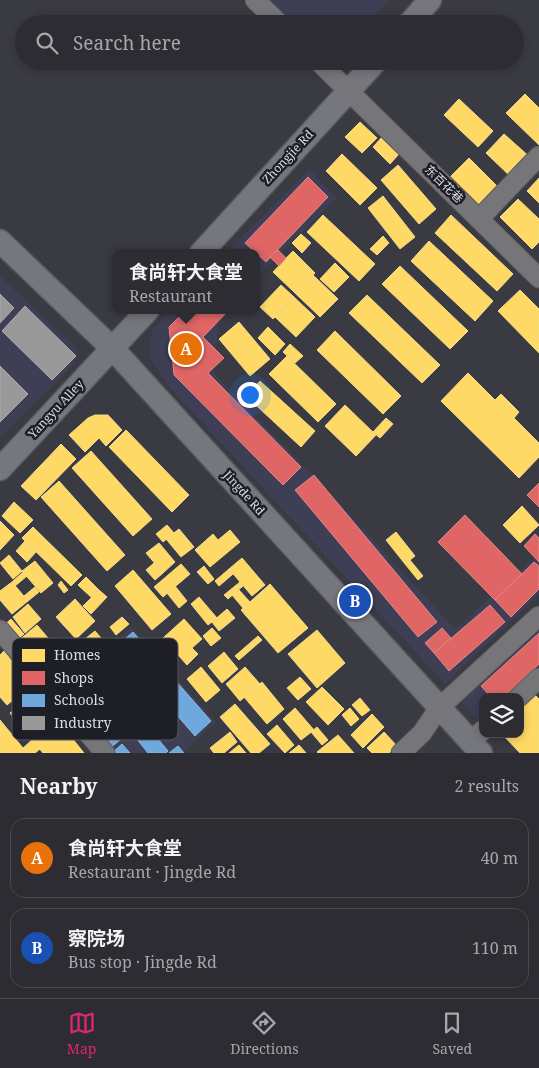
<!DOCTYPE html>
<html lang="en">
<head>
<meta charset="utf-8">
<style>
  body { margin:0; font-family:"Noto Serif","Noto Sans SC",serif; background:#34343a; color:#f1f3f6 }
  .controls { position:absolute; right:15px; bottom:15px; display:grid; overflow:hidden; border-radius:10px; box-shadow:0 2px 8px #0003 }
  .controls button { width:45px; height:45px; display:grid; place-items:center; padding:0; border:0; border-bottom:1px solid #48484d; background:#2c2c32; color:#f1f3f6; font:25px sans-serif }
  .you { position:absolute; left:249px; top:394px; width:18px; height:18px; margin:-12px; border:4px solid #fff; border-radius:50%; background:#1a73e8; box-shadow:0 0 0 8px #1a73e833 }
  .badge { display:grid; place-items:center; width:32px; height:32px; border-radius:50%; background:#db2777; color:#fff; font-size:16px; font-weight:700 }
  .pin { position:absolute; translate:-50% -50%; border:2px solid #fff; box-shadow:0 1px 5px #0006 }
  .popup { position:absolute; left:112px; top:249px; width:148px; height:65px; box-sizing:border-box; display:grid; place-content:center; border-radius:10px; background:#2c2c32; filter:drop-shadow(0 1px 4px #0005); font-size:16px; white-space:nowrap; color:#a6a7ac }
  .popup b { font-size:19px; color:#f1f3f6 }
  .popup::after { content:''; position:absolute; left:50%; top:100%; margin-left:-10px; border:10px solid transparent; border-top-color:#2c2c32 }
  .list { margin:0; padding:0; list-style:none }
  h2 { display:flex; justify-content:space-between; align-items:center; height:65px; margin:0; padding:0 20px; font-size:21px }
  h2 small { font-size:16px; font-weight:400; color:#a6a7ac }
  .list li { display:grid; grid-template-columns:32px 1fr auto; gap:15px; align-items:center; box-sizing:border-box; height:80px; margin:0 10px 10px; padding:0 10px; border:1px solid #48484d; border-radius:15px }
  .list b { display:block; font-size:19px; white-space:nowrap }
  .list p { margin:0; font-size:16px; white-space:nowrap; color:#a6a7ac }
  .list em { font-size:16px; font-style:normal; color:#a6a7ac }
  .icon { flex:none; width:28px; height:28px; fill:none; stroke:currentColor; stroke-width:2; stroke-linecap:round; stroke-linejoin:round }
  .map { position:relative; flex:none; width:539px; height:753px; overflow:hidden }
  .search { position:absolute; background:#2c2c32; box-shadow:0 2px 8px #0003; left:15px; right:15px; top:15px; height:55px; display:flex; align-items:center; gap:12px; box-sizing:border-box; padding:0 18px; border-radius:28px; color:#a6a7ac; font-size:19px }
  .sheet { height:245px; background:#2c2c32 }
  nav { display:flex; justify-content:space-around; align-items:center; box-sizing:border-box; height:70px; border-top:1px solid #48484d; background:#2c2c32; font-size:14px; color:#a6a7ac }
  nav a { display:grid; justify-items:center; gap:2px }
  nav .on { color:#db2777 }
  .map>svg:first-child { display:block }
</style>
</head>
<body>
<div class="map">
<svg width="539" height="753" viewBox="0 0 539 753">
  <rect width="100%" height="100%" fill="#3a3a43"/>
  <g fill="#3e3e54">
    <path d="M256,0H389L366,24H270Z"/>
    <path d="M309,169L337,198L256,278V253H226Z"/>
    <path d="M0,276L75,347L77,352L76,360L71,367L0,438Z"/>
    <path d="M170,310H223L212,321L219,327L213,372L341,505L455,629L539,553V594L445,684L168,386L151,359L150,342L153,328Z"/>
    <path d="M131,627L216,722L182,753H111L58,693Z"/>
    <path d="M539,628V669L509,697H483L481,723L460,701Z"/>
  </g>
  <g fill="#ffd966" stroke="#f4da8c">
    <path d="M525,94L539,108V145L506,113Z"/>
    <path d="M459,99L493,131L478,147L444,115Z"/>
    <path d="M360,122L377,138L362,153L345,137Z"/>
    <path d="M504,134L532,159L513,179L486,153Z"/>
    <path d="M382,137L399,154L390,164L373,147Z"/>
    <path d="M342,154L377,188L360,205L326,171Z"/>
    <path d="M469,158L502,191L483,210L450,177Z"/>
    <path d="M398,165L436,209L419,224L381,180Z"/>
    <path d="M539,178V203L527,191Z"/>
    <path d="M383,196L415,237L400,249L368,208Z"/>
    <path d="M518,199L539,219V242L532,249L500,217Z"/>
    <path d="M323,215L375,264L359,281L307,232Z"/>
    <path d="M451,215L513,274L497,291L435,233Z"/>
    <path d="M301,234L311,243L302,253L292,243Z"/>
    <path d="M383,236L389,243L377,255L370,249Z"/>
    <path d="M429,241L493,301L475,321L411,261Z"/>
    <path d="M293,251L315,273L295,293L273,272Z"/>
    <path d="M335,263L349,277L334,292L320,279Z"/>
    <path d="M400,266L468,331L450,349L382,284Z"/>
    <path d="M313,275L338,299L320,317L295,293Z"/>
    <path d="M281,285L294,297L273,319L260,307Z"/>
    <path d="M520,290L539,309V353L498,311Z"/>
    <path d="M367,295L440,365L422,383L349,313Z"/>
    <path d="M294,297L315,317L296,337L275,317Z"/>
    <path d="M239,322L270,359L250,376L219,339Z"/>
    <path d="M268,327L285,344L275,355L258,338Z"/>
    <path d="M335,331L401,396L383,414L317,350Z"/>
    <path d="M290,344L303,356L295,363L283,352Z"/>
    <path d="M287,356L336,404L318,422L269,374Z"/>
    <path d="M468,373L495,400L501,394L519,412L514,418L539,443V457L519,478L441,401Z"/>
    <path d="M260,381L315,431L301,447L246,396Z"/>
    <path d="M345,405L376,435L356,456L325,426Z"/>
    <path d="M95,415H108L122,430L106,446L99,438L85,452L69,435L88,418Z"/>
    <path d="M386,418L393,424L380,438L373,432Z"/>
    <path d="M126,430L189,495L172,512L109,447Z"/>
    <path d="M61,444L76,459L36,500L21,486Z"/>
    <path d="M91,451L152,519L133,536L72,468Z"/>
    <path d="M59,481L125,555L107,571L41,497Z"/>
    <path d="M14,502L33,520L20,533L2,516Z"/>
    <path d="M522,506L539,525L520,543L503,525Z"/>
    <path d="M0,521L14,535L0,550Z"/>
    <path d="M167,525L174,533L163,542L156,534Z"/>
    <path d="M33,527L82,575L71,586L22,538Z"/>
    <path d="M179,529L194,547L181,557L166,539Z"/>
    <path d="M230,530L240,542L210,567L195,550L213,534L218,540Z"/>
    <path d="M396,532L415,556L405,564L386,540Z"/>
    <path d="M25,541L36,552L27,562L16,551Z"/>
    <path d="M159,543L175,562L163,573L146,553Z"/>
    <path d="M9,555L22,571L13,579L0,563Z"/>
    <path d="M242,558L265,585L252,596L229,569Z"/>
    <path d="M410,560L423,576L418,580L405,564Z"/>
    <path d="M35,561L53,583L41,593L22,571Z"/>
    <path d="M154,563L163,573L155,580L146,570Z"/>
    <path d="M181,564L190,574L163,597L154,587Z"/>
    <path d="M204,566L214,579L208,584L197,572Z"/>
    <path d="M229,569L233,574L219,586L215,581Z"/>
    <path d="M133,570L171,614L152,630L115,586Z"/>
    <path d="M23,572L27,576L15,586L12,582Z"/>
    <path d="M86,577L99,590L92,598L78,585Z"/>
    <path d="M61,581L68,590L64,593L58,585Z"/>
    <path d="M12,582L28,601L12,614L0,600V591Z"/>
    <path d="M240,582L243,586L228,599L224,595Z"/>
    <path d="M270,584L308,628L278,653L241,610Z"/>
    <path d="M175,586L187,601L179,608L167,593Z"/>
    <path d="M35,587L39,592L28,601L24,596Z"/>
    <path d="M99,590L107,597L91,614L83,606Z"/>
    <path d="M239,590L250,602L243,608L232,595Z"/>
    <path d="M199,597L217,618L208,625L191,604Z"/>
    <path d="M75,599L95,621L76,639L56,617Z"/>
    <path d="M28,604L41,619L25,633L13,617Z"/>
    <path d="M227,609L235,618L219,631L212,622Z"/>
    <path d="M122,617L129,624L116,635L110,627Z"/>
    <path d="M11,619L24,634L12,644L0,629Z"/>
    <path d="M184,619L202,639L192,648L198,654L187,665L163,638Z"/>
    <path d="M37,625L65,658L45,676L17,642Z"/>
    <path d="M212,628L221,638L211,646L203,636Z"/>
    <path d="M317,630L345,663L317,688L288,654Z"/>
    <path d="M95,631L108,646L89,662L75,647Z"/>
    <path d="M258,636L262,640L239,660L235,656Z"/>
    <path d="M4,651L31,685L7,705L0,697V655Z"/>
    <path d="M224,652L238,669L222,683L208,666Z"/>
    <path d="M201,667L220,690L206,702L187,679Z"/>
    <path d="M245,667L260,684L240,701L226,684Z"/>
    <path d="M300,677L311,689L298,700L287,688Z"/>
    <path d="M262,682L284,709L267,724L244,697Z"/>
    <path d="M322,687L344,709L328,725L306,702Z"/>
    <path d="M36,693L84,753H43L32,740L10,713Z"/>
    <path d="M535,695L539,699V753H520L502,734H520V708Z"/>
    <path d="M360,698L370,710L362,716L352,705Z"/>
    <path d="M235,704L270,744L259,753H251L220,717Z"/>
    <path d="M295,708L314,730L301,740L283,719Z"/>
    <path d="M350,708L359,719L351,726L342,715Z"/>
    <path d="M372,714L384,727L363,748L351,735Z"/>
    <path d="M0,720L23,748L27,753H0Z"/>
    <path d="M277,725L294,745L285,753L267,734Z"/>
    <path d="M317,727L328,740L322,745L311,732Z"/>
    <path d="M230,732L237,742L224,753H214L210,748Z"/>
    <path d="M384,732L397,746L389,753H372L367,748Z"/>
    <path d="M338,735L354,753H318L317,752Z"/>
    <path d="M32,740L40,749L35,753H27L23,748Z"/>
    <path d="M239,745L246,753H229Z"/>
    <path d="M299,745L306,753H289Z"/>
  </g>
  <g fill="#e06666" stroke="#de898c">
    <path d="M308,177L328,197L266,262L245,243Z"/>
    <path d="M278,250L286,258L279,266L270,257Z"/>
    <path d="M186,310H229L203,337L224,358L208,373L301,467L283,485L174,375L169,327Z"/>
    <path d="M314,475L437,622L418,637L295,490Z"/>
    <path d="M539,483V507L527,495Z"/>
    <path d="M465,515L522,574L495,600L438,542Z"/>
    <path d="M535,534L539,538V562L524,546Z"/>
    <path d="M534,562L539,566V589L511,617L495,600Z"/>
    <path d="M490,605L505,622L449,671L434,653Z"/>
    <path d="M442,628L451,638L434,653L425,643Z"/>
    <path d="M539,633V664L504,697H491L481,686Z"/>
  </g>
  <g fill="#6fa8dc" stroke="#8fb7df">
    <path d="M133,632L211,721L195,736L117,646Z"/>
    <path d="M110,663L123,678L103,696L132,730L109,749L67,700Z"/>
    <path d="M144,722L168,751L166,753H148L132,733Z"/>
    <path d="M122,744L130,753H112Z"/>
    <path d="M178,746L184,753H169Z"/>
  </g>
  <g fill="#999" stroke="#adadb0">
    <path d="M0,294L14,308L0,323Z"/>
    <path d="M25,306L76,356L52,380L2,331Z"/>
    <path d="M0,366L28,394L0,422Z"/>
  </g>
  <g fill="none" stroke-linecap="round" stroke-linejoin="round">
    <defs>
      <g id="minor">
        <path d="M255,0L280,24"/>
        <path d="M318,61L539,278"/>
        <path d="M479,219L539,156"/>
        <path d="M0,630L105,753"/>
        <path d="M519,697L539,678"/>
        <path d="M470,742L483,730"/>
        <path d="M401,753L422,733L439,708L539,616"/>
      </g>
      <g id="major">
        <path d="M409,24L430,0"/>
        <path d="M0,241L113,349L481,753"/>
        <path d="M201,253L376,61"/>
        <path d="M0,469L148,310"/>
      </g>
    </defs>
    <use href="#minor" stroke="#585860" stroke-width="21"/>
    <use href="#major" stroke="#585860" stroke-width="25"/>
    <use href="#minor" stroke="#767679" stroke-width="19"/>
    <use href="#major" stroke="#76767d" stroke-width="22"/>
  </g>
  <g text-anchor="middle" stroke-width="5" stroke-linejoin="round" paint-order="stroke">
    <g font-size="12" fill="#dbdbe6" stroke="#1e1e26">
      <text transform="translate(288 157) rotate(-47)" y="4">Zhongjie Rd</text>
      <text transform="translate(444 184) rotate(44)" y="4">东百花巷</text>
      <text transform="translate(56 409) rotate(-47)" y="4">Yangyu Alley</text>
      <text transform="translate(244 493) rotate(48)" y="4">Jingde Rd</text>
    </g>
  </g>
  <rect x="12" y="638" width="166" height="102" rx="8" fill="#1e1e26" stroke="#575760" stroke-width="1"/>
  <rect x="22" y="649" width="23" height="13" fill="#ffd966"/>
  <rect x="22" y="671" width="23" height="14" fill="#e06666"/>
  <rect x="22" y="694" width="23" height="13" fill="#6fa8dc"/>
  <rect x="22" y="716" width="23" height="14" fill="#999"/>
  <g font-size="14" fill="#dbdbe6">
    <text x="54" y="660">Homes</text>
    <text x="54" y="683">Shops</text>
    <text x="54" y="705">Schools</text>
    <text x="54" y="728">Industry</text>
  </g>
</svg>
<div class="controls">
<button><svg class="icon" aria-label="layers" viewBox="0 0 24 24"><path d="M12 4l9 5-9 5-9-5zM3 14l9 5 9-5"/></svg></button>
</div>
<div class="you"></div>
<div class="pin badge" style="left:186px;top:349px;background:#e8710a">A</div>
<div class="popup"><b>食尚轩大食堂</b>Restaurant</div>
<div class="pin badge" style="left:355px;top:601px;background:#1a4fb4">B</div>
<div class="search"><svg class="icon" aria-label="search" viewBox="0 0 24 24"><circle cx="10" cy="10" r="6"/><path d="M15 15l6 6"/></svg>Search here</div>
</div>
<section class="sheet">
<h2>Nearby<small>2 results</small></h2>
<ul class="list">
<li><span class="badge" style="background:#e8710a">A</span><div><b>食尚轩大食堂</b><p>Restaurant · Jingde Rd</p></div><em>40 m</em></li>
<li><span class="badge" style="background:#1a4fb4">B</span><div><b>察院场</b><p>Bus stop · Jingde Rd</p></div><em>110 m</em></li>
</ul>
</section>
<nav>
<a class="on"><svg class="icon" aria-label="map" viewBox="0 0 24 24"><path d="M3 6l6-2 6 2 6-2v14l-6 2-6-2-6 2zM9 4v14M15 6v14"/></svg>Map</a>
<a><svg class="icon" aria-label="directions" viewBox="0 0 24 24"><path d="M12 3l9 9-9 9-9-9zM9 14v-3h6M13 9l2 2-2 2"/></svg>Directions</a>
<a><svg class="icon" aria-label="saved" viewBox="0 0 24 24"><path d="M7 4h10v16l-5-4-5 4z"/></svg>Saved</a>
</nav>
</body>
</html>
